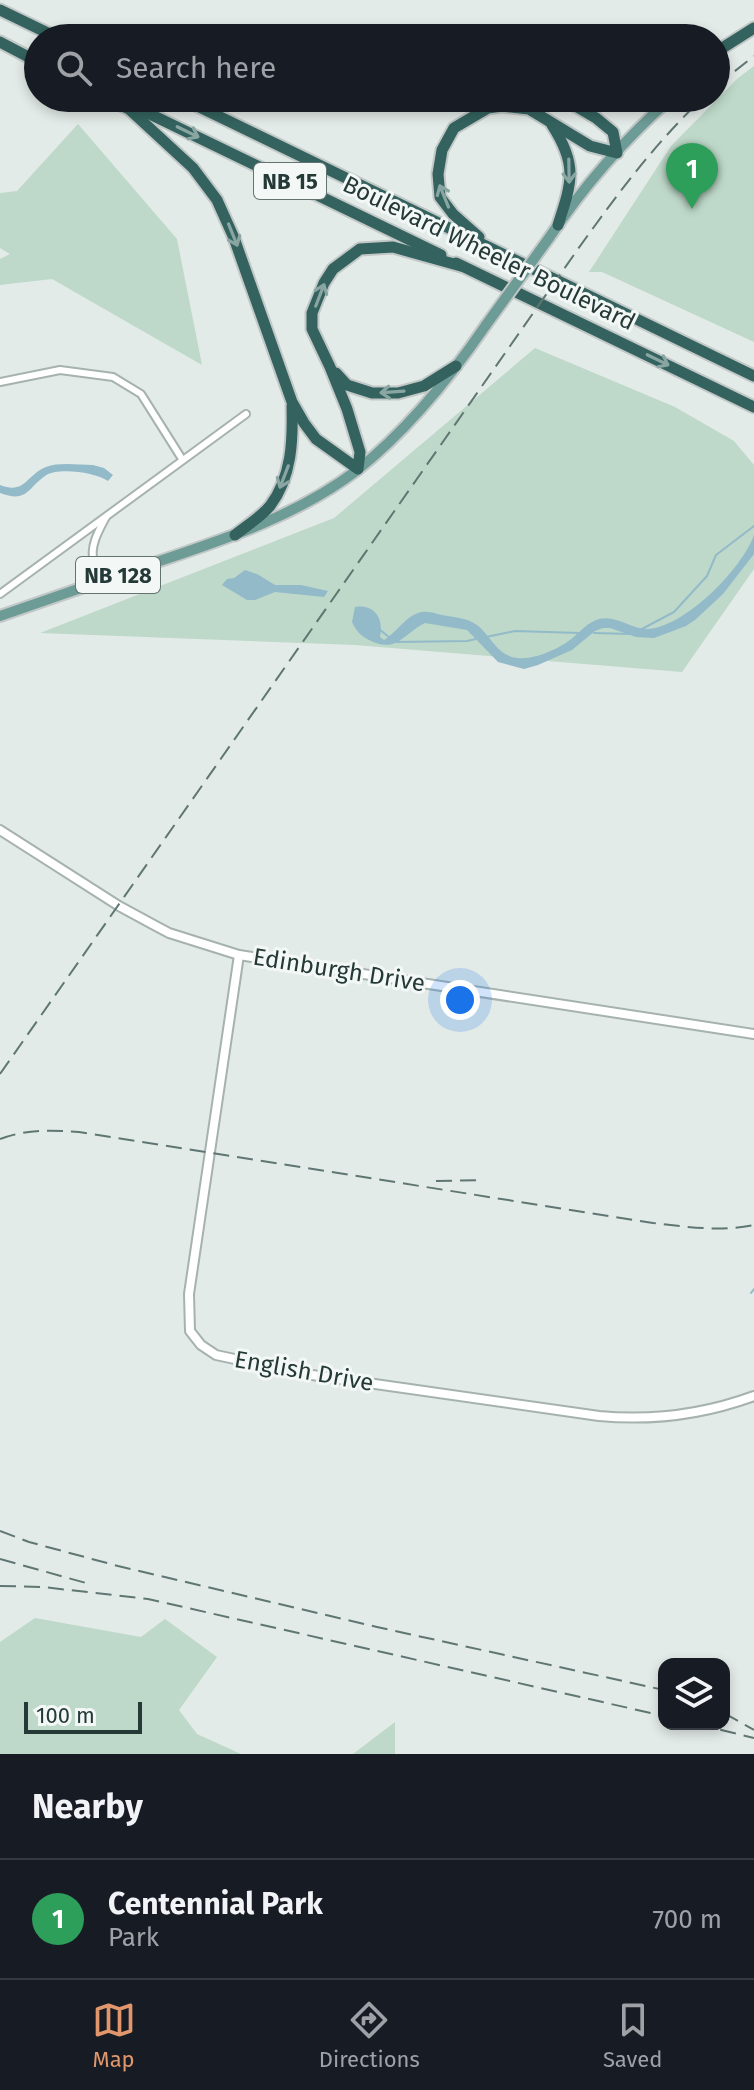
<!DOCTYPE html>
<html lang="en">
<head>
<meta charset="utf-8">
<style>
  body { margin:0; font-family:"Fira Sans",sans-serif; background:#242831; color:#f1f3f6 }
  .controls { position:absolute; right:24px; bottom:24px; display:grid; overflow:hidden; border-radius:16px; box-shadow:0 4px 12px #0003 }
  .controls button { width:72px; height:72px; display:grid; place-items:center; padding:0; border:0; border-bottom:2px solid #363941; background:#171b24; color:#f1f3f6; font:40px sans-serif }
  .scale { position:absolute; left:24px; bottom:20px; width:118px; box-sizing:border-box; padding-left:8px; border:4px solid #253a37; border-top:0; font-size:22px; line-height:28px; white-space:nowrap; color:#253a37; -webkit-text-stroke:6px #f3f8f6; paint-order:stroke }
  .you { position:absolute; left:460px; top:1000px; width:28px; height:28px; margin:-20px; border:6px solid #fff; border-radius:50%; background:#1a73e8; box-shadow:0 0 0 12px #1a73e833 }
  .badge { display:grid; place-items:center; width:52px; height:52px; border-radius:50%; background:#e1966b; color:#fff; font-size:26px; font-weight:700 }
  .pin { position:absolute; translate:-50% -66px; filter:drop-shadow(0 2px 4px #0008) }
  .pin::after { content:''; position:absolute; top:42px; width:28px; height:24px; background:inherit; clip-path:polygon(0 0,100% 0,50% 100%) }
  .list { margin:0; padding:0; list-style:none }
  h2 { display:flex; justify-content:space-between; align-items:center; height:104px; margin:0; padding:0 32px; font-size:34px }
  h2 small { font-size:26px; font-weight:400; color:#9ea1a6 }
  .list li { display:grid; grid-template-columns:52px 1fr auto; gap:24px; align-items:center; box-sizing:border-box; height:120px; padding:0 32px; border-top:2px solid #363941 }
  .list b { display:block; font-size:30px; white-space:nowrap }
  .list p { margin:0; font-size:26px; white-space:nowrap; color:#9ea1a6 }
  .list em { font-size:26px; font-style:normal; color:#9ea1a6 }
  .icon { flex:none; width:44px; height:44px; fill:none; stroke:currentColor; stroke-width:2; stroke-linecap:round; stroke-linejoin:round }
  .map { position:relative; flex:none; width:754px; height:1754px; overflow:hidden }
  .search { position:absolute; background:#171b24; box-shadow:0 4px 12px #0003; left:24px; right:24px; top:24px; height:88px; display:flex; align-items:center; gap:20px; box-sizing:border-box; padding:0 28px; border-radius:44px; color:#9ea1a6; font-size:30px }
  .sheet { height:224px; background:#171b24 }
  nav { display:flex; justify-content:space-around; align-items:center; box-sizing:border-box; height:112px; border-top:2px solid #363941; background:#171b24; font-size:22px; color:#9ea1a6 }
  nav a { display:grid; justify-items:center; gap:4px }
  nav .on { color:#e1966b }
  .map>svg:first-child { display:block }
</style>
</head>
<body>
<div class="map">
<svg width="754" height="1754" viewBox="0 0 754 1754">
  <rect width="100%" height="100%" fill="#e3ebe8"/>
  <g fill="#bed9c9">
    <path d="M754,66V342L602,272H589L671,146L738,78Z"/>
    <path d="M78,124L177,239L202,365L52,279L0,285V259L10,254L0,248V193L17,191Z"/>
    <path d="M535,348L675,407L734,441L754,465V569L682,672L355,645L40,633L334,518Z"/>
    <path d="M35,1618L141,1637L165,1619L217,1657L179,1710L197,1734L241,1754H0V1642Z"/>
    <path d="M395,1722V1754H353Z"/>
  </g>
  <g fill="#92bac9">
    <path d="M93,465L104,468L113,475L108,481C95,472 57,467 45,476C27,489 27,503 0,493V485C25,495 26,475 46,467C59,462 79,465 93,465Z"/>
    <path d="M754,535V554L723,594L695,620L686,626L654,638L636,637L610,628H603L595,631L572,650L538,665L524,669L498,662L467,630L425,623C403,634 397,654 369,640C361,636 356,631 352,622L355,607C375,604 384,619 380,637L384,640C396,633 404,618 418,613C425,610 434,613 442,615C453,617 468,618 477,625C492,637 497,656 518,658C534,660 558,649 570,640C578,634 585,625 594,621C614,612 628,629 647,629C684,628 742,569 754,535Z"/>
    <path d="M245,570L257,574L275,585H301L328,591L324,597L275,592L255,600H247L222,585L227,579L234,578Z"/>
  </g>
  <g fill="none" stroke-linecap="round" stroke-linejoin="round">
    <g stroke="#92bac9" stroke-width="2">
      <path d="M379,629L390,638"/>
      <path d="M640,630L674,612L707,576L716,555L754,526"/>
      <path d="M594,633L631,634"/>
      <path d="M486,637L515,631L579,633"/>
      <path d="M395,642L467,641L476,639"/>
      <path d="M751,1293L754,1289"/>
    </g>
    <defs>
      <g id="minor">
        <path d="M0,382L60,370L113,377L141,394L182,459"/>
        <path d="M106,517C99,530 89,547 94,562C96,568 102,574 106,579"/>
        <path d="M0,594L246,414"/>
      </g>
      <g id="tertiary">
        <path d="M0,830L119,906L154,925L169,933L239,955L754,1034"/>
        <path d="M239,955L189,1294L190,1331L201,1345L216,1355L305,1374L599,1416C652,1421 705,1414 754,1396"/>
      </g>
      <g id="primary">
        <path d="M549,238C583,187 625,139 671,98"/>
        <path d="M0,616C50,599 100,581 151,564C222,540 295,517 356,471C407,431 449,379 486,325"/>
      </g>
      <g id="motorway">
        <path d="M0,10L58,38"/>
        <path d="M0,42L38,62"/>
        <path d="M716,52L754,28"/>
        <path d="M107,98L129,109L193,168L217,200L234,238L292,402L304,423L316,439L358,469L360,452L347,409L330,367L312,329V313L324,283L333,269L360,249L393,247L461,266"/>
        <path d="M181,98L754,376"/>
        <path d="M125,102L441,255"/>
        <path d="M552,125C578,165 572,182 558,225"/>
        <path d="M479,237L453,214L440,197L438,174L442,150L454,128L488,108L502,106L529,109L590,146L617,153L613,132L596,118L562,98"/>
        <path d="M456,263L754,407"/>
        <path d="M336,373L347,385L372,393H398L424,386L456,366"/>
        <path d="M235,535C246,526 261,517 270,506C292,477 293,440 292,406"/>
      </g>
    </defs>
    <use href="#minor" stroke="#a6b2af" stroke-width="10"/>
    <use href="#tertiary" stroke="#a6b2af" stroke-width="12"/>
    <use href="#primary" stroke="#c2c8c7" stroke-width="14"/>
    <use href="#motorway" stroke="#c2c8c7" stroke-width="15"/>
    <use href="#minor" stroke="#fff" stroke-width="6"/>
    <use href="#tertiary" stroke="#fff" stroke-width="8"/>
    <use href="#primary" stroke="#6d9b95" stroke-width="10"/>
    <use href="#motorway" stroke="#34635f" stroke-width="11"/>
    <g stroke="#5f7672" stroke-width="2" stroke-dasharray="16 8" stroke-linecap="butt">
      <path d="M716,86L754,56"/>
      <path d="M0,1074L578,249C616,196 655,143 703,98"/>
      <path d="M0,1139C27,1129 51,1130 79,1132L653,1223C687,1227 721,1232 754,1225"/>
      <path d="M436,1181L482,1180"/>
      <path d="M0,1531L29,1542L118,1566L377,1627L664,1690"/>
      <path d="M0,1559L86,1583"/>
      <path d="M0,1586L43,1587L148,1599L664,1716"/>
      <path d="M724,1713L754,1730"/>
      <path d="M697,1724L754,1738"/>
    </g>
    <defs>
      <path id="primary-bridge" d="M486,325L549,238"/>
    </defs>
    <use href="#primary-bridge" stroke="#c2c8c7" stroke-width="14" stroke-linecap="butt"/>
    <use href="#primary-bridge" stroke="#6d9b95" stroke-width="10"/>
  </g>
  <defs><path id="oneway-shaft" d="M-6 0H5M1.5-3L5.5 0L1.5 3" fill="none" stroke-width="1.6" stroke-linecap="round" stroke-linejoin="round" transform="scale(2)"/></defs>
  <g stroke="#8aa6a3">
    <use href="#oneway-shaft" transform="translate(188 132) rotate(26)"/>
    <use href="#oneway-shaft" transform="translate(569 171) rotate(89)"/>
    <use href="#oneway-shaft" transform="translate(444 196) rotate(-112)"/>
    <use href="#oneway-shaft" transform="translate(233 235) rotate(68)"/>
    <use href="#oneway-shaft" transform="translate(320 295) rotate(-69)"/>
    <use href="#oneway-shaft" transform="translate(658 360) rotate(26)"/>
    <use href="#oneway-shaft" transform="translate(392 392) rotate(176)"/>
    <use href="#oneway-shaft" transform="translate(284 477) rotate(111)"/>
  </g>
  <g text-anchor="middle" stroke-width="6" stroke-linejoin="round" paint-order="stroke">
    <g fill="#f3f8f6" stroke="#637370" stroke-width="2">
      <rect x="254" y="163" width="72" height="36" rx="6"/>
      <rect x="76" y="557" width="84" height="36" rx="6"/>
    </g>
    <g font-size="22" font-weight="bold" fill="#253a37">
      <text x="290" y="189">NB 15</text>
      <text x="118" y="583">NB 128</text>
    </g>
    <g font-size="24" fill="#253a37" stroke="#f3f8f6">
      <text transform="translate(489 253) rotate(26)" y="8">Boulevard Wheeler Boulevard</text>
      <text transform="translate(339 970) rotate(9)" y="8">Edinburgh Drive</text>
      <text transform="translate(304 1371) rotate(10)" y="8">English Drive</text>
    </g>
  </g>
</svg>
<div class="controls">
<button><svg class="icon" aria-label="layers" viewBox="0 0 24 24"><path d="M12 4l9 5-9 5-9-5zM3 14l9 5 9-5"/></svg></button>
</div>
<div class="scale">100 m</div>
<div class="you"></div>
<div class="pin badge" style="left:692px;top:209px;background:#2e9e5b">1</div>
<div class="search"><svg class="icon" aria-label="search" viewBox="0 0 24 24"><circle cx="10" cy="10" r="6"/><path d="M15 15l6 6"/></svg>Search here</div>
</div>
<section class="sheet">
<h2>Nearby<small></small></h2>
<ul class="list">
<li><span class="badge" style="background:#2e9e5b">1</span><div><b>Centennial Park</b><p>Park</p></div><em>700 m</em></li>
</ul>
</section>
<nav>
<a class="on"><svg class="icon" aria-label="map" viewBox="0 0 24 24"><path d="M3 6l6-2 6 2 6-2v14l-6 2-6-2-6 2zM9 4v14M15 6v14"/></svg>Map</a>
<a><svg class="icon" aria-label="directions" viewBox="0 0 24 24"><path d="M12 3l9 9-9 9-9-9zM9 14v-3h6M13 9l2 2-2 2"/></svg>Directions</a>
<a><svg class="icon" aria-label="saved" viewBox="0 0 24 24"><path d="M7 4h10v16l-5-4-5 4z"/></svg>Saved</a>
</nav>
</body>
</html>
